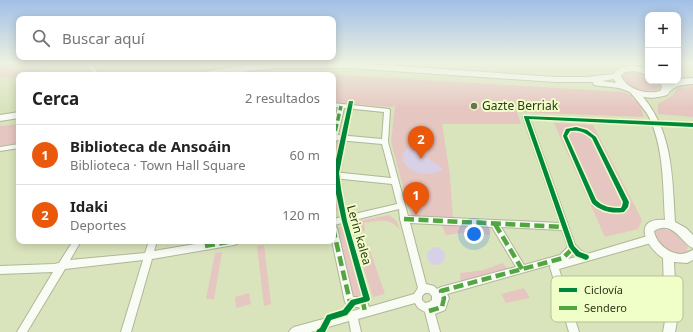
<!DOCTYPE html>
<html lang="es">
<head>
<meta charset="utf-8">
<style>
  body { margin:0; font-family:"Noto Sans",sans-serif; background:#f2f2f2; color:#222 }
  .controls { position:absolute; right:12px; top:12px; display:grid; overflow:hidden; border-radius:8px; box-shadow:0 2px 10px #0003 }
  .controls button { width:36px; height:36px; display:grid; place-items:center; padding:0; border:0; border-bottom:1px solid #e0e0e0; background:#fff; color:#222; font:20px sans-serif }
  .you { position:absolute; left:474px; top:234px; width:14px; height:14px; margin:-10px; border:3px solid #fff; border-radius:50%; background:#1a73e8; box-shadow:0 0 0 6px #1a73e833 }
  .badge { display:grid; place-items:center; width:26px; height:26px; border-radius:50%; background:#ea580c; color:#fff; font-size:13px; font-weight:700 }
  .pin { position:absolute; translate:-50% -33px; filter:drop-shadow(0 1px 2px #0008) }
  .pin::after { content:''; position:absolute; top:21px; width:14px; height:12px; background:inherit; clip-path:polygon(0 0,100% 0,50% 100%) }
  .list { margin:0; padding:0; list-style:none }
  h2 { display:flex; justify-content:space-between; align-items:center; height:52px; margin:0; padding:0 16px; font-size:17px }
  h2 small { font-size:13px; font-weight:400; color:#767676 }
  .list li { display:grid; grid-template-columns:26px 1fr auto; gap:12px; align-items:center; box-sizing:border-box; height:60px; padding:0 16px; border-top:1px solid #e0e0e0 }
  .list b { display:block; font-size:15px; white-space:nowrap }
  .list p { margin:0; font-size:13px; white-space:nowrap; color:#767676 }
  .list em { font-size:13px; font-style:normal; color:#767676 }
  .icon { flex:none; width:22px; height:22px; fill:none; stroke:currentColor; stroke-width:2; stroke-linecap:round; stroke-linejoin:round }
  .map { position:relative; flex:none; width:693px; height:332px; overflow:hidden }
  .search { position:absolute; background:#fff; box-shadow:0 2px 10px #0003; left:16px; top:16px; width:320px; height:44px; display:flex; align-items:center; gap:10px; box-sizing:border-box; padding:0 14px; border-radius:8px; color:#767676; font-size:15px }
  .panel { position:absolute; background:#fff; box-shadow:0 2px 10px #0003; left:16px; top:72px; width:320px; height:172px; border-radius:8px }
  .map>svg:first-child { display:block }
</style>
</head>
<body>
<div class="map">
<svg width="693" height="332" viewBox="0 0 693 332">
  <rect width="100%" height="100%" fill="#d9e3bc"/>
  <g fill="#e6c6c0">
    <path d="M0,63H52L33,75H19V78H0Z"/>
    <path d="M634,70L648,74V81H658L660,87L658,89C648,94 619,89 622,74Z"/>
    <path d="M326,74L623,92L634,96L631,98L640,104L644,117L517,112L521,124H442L450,176L453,220L411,217L391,142L395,106L397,105L391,107L333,102V75H289Z"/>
    <path d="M693,86V117L658,114V104L673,95L678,88Z"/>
    <path d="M554,123L593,125L642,220L638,229L605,237Z"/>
    <path d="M19,124V143L0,146V126Z"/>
    <path d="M333,142L342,143L338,167H333Z"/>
    <path d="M333,181H337L341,210L333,211Z"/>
    <path d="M389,215L396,220L400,230C390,217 378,221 364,223L365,231L356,232L353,222Z"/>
    <path d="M441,224L491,226L490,235L463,233L446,235Z"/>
    <path d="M344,226L366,298L350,302L333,229Z"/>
    <path d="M662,228L678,233L688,245L687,252C672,260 661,245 654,234L655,231Z"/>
    <path d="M264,245L271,304L264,306L257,246Z"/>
    <path d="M368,245L385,294L373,297L357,248Z"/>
    <path d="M222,252L214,299H206L215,253Z"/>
    <path d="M502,263L510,270L461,283L460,273L484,270Z"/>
    <path d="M524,288L530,298L506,303L501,294Z"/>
    <path d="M249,293L251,304L236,308L235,297Z"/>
  </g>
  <g fill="#d8d0e6">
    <path d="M410,146L423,154V158H428L443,169C423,184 387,162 410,146Z"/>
    <circle cx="436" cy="256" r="9"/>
  </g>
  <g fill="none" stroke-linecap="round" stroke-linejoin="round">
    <defs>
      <g id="minor">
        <path d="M85,63H91L100,75H94Z"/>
        <path d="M333,103L389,109L390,110L388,142L408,216L560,223L523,117L524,116L693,123V127L530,119L575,245L581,251L587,254L651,235L654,236L655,239L654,242L651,243L559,269L579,332H569L550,267V265L447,294L449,298L445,310L435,314L440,332H430L425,312L418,308L415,303L358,319L361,332H351L349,321L311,332H289L291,329L294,327L360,309L359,307H350L347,305L345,302L332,241H333V219L397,204L392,184L333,178V172L391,178L382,144L337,140L335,143H333V127L338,107H333ZM344,108L384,112L382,139L338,135ZM399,209L400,219L418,288L414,294L369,307L366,299L363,297H353L337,228L334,225ZM410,223L492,227L516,267L441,287L437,289L434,286L426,284ZM501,227L562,230L568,247L560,255L524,265ZM573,254L576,257L568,259ZM425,293H429L432,296V300L429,302L425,303L422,300V296Z"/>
        <path d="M19,144V148L0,151V147Z"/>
        <path d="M73,241H81L70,260L145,253L149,241H157L154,251L213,241H238L237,244L234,245L152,259L131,332H121L143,260L65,269L27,332H17L53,272L0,274V266L54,264L59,263Z"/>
      </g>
      <path id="major" d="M631,90H637C673,128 672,173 675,222L686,228L693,235V248C682,244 673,219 654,231C656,243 668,253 680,254C685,254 689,252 693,250V260L687,263L674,262L677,321L675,332H663L665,321L663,258C645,247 632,217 665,220C663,187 664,150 650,119C645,109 637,101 630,92Z"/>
      <g id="highway">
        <path d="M289,63L385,65L556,77H587L614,74C621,62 637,66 648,69V75L635,71L625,72L621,76C628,90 646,95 660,91L662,87L659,81H667L669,83L678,81V79L693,78V84C681,85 674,85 667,95C646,101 641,96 622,89C613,86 603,87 594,85L593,82H556L349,68H275L218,75H198L202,72L239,66ZM614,79L616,83L602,81Z"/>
        <path d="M19,112V118L0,121V115Z"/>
      </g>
    </defs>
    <use href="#minor" stroke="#afb798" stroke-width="2"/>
    <use href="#major" stroke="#afb798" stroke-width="2"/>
    <use href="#highway" stroke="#afb798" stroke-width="2"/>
    <use href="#minor" fill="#f9fbf5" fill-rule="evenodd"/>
    <use href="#major" fill="#f9fbf5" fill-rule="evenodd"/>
    <use href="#highway" fill="#f9fbf5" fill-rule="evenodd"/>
    <path stroke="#52a640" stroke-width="3.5" stroke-dasharray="7 3.5" stroke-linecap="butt" d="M333,141L341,106"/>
    <g stroke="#52a640" stroke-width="4.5" stroke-dasharray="10 4.5" stroke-linecap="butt">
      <path d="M404,219L565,227"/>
      <path d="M495,224L522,269"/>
      <path d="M333,228L350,302H363L365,312"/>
      <path d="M205,246L234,241"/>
      <path d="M429,311L442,307L444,298L441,291L563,258L573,248"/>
    </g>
    <defs>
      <g id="cycleway">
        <path d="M349,101H353V102L339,173L341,189L347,221L370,299L369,301L355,305L347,315L331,320L325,332H316L317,330L320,328L327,315L343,310L351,300L363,297L342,221L335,189L333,173Z"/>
        <path d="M524,116L693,123V127L529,119L574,246L580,252L588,255L589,257L588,259L586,260L576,256L569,247L524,117Z"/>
        <path d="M576,127L587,130L596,137L629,202L628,207L624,212C612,214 600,211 592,203L563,136L566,129ZM570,131C580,130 584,132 592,138L623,202L622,206L621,208C611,208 603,207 596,200L567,136Z"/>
      </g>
    </defs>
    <use href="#cycleway" stroke="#f0fec7" stroke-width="3"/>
    <use href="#cycleway" fill="#00873e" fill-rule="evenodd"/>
  </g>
  <linearGradient id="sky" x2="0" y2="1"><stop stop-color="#a1bfe7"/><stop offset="0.58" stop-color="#eef2e1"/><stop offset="1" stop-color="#eef2e1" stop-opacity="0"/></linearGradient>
  <rect width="693" height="109" fill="url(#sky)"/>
  <circle fill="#6c7353" stroke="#f0fec7" stroke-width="1.5" cx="474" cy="106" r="4"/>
  <g text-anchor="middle" stroke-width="4" stroke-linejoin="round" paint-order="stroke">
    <g font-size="12" fill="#31371b" stroke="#f0fec7" text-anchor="start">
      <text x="482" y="110">Gazte Berriak</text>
    </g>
    <g font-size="12" fill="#31371b" stroke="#f0fec7">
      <text transform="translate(359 235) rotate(74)" y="4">Lerin kalea</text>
    </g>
  </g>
  <rect x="551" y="276" width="132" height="46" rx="6" fill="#f0fec7" stroke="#b7c293" stroke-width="1"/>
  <rect x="559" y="288" width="18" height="4" fill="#00873e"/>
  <rect x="559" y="306" width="18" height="4" fill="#52a640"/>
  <g font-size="11" fill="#31371b">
    <text x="584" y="294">Ciclovía</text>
    <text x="584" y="312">Sendero</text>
  </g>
</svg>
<div class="controls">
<button>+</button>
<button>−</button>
</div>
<div class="you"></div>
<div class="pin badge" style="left:416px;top:215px">1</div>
<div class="pin badge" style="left:421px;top:159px">2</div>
<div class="search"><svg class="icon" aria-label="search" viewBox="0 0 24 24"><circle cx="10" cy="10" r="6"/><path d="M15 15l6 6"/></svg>Buscar aquí</div>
<section class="panel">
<h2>Cerca<small>2 resultados</small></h2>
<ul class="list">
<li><span class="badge">1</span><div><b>Biblioteca de Ansoáin</b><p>Biblioteca · Town Hall Square</p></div><em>60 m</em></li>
<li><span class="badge">2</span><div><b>Idaki</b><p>Deportes</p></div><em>120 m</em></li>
</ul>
</section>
</div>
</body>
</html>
